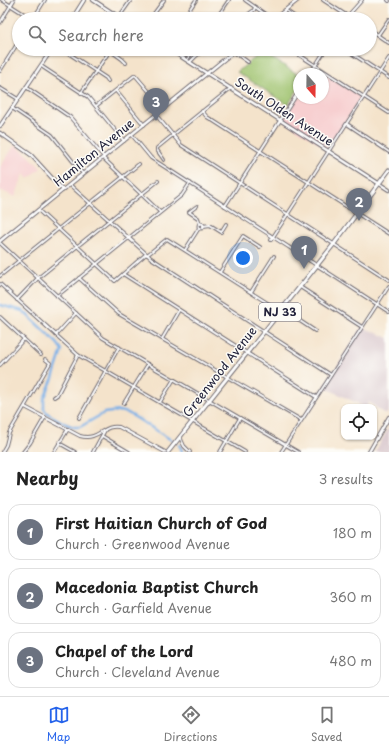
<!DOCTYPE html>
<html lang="en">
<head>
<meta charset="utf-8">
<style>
  body { margin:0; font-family:"Playpen Sans",sans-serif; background:#f2f2f2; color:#222 }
  .controls { position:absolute; right:12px; bottom:12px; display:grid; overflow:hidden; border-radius:8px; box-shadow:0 1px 3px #0004 }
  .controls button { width:36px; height:36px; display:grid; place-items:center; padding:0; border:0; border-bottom:1px solid #e0e0e0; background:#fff; color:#222; font:20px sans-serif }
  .compass { position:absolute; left:293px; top:68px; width:36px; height:36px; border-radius:50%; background:#fff; box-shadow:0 1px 3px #0004; rotate:160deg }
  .you { position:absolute; left:243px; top:258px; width:14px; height:14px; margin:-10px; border:3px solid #fff; border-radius:50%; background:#1a73e8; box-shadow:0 0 0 6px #1a73e833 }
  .badge { display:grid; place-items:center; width:26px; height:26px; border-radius:50%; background:#2563eb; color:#fff; font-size:13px; font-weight:700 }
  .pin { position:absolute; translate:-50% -33px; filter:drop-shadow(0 1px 2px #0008) }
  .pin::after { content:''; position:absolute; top:21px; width:14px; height:12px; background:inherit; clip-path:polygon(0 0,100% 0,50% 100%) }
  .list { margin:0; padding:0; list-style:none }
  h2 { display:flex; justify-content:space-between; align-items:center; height:52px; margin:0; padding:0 16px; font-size:17px }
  h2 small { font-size:13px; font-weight:400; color:#767676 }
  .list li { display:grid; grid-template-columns:26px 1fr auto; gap:12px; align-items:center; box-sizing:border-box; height:56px; margin:0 8px 8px; padding:0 8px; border:1px solid #e0e0e0; border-radius:12px }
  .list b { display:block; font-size:15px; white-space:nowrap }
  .list p { margin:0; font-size:13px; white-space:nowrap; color:#767676 }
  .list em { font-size:13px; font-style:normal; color:#767676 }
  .icon { flex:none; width:22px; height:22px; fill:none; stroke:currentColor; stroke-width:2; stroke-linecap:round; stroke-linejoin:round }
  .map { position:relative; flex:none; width:389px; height:452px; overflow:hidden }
  .search { position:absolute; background:#fff; box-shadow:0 1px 3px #0004; left:12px; right:12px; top:12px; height:44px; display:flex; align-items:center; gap:10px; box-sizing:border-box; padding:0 14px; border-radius:22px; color:#767676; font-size:15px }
  .sheet { height:244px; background:#fff }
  nav { display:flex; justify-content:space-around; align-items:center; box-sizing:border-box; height:56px; border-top:1px solid #e0e0e0; background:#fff; font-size:11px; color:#767676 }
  nav a { display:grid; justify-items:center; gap:2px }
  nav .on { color:#2563eb }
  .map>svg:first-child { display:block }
</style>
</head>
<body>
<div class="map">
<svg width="389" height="452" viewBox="0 0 389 452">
  <rect width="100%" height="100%" fill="#fdfcf7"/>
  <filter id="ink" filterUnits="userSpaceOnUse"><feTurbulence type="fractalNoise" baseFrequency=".025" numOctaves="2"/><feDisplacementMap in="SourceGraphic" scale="8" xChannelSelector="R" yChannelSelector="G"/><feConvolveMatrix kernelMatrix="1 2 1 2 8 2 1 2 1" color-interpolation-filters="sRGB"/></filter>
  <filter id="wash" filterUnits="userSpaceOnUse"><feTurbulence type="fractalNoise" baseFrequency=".012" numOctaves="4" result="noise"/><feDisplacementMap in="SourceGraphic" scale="16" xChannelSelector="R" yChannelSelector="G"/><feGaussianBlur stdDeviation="0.9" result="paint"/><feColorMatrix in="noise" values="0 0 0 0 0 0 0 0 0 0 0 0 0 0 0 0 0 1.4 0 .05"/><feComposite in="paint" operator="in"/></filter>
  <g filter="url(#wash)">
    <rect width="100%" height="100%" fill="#f4e3cb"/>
    <g fill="#f7cfd0">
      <path d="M316,68L361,97L328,149L283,120L299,95V98H323V74H313Z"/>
      <path d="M15,145L27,154L41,168L28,179L24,174L15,197L0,190V167Z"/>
    </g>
    <g fill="#d2bdc5">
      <path d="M362,327L389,338V410L386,415L369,402L366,407H365L324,387Z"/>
      <path d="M389,427V452H375Z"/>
    </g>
    <path fill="#9cc16b" stroke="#5f7253" d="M262,52L299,75V88L288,105L237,72Z"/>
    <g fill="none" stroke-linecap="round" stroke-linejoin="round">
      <g stroke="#78afe7" stroke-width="2.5">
        <path d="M0,305L23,311L57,343L62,350L53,378L44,399V409L47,413L66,424L74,427H80L104,413L119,411L128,413L138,419L173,441"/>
        <path d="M179,445L181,448L182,452"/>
      </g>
    </g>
  </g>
  <g filter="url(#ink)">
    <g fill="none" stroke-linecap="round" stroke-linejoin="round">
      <defs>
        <g id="minor">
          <path d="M2,0L32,19"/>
          <path d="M245,0L272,19"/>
          <path d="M323,0L352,19"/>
          <path d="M388,0L389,1"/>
          <path d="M285,10L298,19"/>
          <path d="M119,17L131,0"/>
          <path d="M33,19L45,0"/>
          <path d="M150,19L164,0"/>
          <path d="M183,19L196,0"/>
          <path d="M216,19L229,0"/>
          <path d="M242,19L254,10L255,7"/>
          <path d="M345,19L362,0"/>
          <path d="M0,23L14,0"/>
          <path d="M370,30L389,43"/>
          <path d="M378,35L389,19"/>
          <path d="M62,49L106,78L108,81"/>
          <path d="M108,49L122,59L126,63"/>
          <path d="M290,49L389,113"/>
          <path d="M345,49L389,78"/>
          <path d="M234,52L248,62"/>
          <path d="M187,60L195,49"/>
          <path d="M190,62L195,57L205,49"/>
          <path d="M41,66L88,97L124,141"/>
          <path d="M0,71L19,41"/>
          <path d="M310,74L326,49"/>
          <path d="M26,87L70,117L104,157"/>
          <path d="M0,88L18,99"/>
          <path d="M116,91L144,125"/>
          <path d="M81,93L111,49"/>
          <path d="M96,106L135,75L164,109"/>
          <path d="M12,108L52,135L83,174"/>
          <path d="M202,111L207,117L212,120L389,234"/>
          <path d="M156,115L181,145L389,280"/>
          <path d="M347,124L389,152"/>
          <path d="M132,135L151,158L154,160L389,312"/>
          <path d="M103,158L160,212"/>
          <path d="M164,160L157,150V148L231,88"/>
          <path d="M70,185L151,258L331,375"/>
          <path d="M197,206L189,212L198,218L200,224"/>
          <path d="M225,206L299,91"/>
          <path d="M38,210L115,281L146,254"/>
          <circle cx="201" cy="226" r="2.5"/>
          <path d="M203,226L210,225L221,232L226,224"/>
          <path d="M271,240L389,58"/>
          <path d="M0,243L103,338L298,452"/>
          <path d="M185,250L199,228"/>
          <path d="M147,255L167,239L280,311"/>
          <path d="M220,272L243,236L260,247"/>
          <path d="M123,274L316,397"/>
          <path d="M0,276L139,164"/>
          <path d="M79,278L119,314L301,420"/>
          <path d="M0,284L78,355L245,452"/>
          <path d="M300,287L362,327"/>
          <path d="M251,292L274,256"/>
          <path d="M57,296L182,195L190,183"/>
          <path d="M17,300L38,278L158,181"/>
          <path d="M282,309L315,331"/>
          <path d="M0,317L41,355"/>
          <path d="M56,335L76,313"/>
          <path d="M162,339L179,310"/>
          <path d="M0,365L24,339"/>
          <path d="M54,397L57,395L78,355"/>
          <path d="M160,402L174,379"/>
          <path d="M124,403L148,364"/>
          <path d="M25,407L80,436C99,441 103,424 119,427L165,452"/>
          <path d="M79,418L119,347"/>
          <path d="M102,436L129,452"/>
          <path d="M180,437L184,446L190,452"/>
          <path d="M59,443L75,452"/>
          <path d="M2,452L6,445L9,433L50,363L45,359"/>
          <path d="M23,452L30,443L45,417"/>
          <path d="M54,452L68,429"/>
          <path d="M93,452L105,430"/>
          <path d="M220,452L240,418"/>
          <path d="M281,452L389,286"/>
        </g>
        <g id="tertiary">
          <path d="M72,19L84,0"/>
          <path d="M0,126L52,49"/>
          <path d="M0,133L31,155L63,190"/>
          <path d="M369,452L389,417"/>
        </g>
        <g id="secondary">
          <path d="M93,0L122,19"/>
          <path d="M274,19L298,0"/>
          <path d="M169,49L389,190"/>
          <path d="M0,241L237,49"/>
        </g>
        <path id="primary" d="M168,452L334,244L389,170"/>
      </defs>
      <use href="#minor" stroke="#6c666d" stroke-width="4"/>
      <use href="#tertiary" stroke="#6c666d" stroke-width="4.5"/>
      <use href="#secondary" stroke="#6c666d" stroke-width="4.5"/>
      <use href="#primary" stroke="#6c666d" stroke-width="5"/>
      <use href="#minor" stroke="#fff" stroke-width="2"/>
      <use href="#tertiary" stroke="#fff" stroke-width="2.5"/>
      <use href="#secondary" stroke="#fff" stroke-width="2.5"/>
      <use href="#primary" stroke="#fff" stroke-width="3"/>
    </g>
  </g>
  <g text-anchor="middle" stroke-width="3" stroke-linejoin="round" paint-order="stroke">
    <rect fill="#fdfcf7" stroke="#646373" stroke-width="1" x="259" y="303" width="42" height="18" rx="3"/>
    <g font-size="11" font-weight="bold" fill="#22223b">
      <text x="280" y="316">NJ 33</text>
    </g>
    <g font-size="12" fill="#22223b" stroke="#fdfcf7">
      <text transform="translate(284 112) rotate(33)" y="4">South Olden Avenue</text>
      <text transform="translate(94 153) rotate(-39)" y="4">Hamilton Avenue</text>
      <text transform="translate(220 372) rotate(-52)" y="4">Greenwood Avenue</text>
    </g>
  </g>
</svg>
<div class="controls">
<button><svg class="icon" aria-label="locate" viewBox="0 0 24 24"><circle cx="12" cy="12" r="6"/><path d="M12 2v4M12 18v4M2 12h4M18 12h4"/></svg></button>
</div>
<svg class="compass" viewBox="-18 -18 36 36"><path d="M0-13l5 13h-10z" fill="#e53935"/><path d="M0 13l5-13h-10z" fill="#767676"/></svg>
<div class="you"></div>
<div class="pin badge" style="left:304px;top:269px;background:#6b7280">1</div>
<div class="pin badge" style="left:359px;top:221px;background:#6b7280">2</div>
<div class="pin badge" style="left:156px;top:121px;background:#6b7280">3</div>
<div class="search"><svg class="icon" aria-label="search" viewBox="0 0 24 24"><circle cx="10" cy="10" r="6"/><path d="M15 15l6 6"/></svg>Search here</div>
</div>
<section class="sheet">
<h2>Nearby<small>3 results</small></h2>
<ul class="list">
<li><span class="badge" style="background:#6b7280">1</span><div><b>First Haitian Church of God</b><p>Church · Greenwood Avenue</p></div><em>180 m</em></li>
<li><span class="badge" style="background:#6b7280">2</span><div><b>Macedonia Baptist Church</b><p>Church · Garfield Avenue</p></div><em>360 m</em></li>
<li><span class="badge" style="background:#6b7280">3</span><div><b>Chapel of the Lord</b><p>Church · Cleveland Avenue</p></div><em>480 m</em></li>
</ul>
</section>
<nav>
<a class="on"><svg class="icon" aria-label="map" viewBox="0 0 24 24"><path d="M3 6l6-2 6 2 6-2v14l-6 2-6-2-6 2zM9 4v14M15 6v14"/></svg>Map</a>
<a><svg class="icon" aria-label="directions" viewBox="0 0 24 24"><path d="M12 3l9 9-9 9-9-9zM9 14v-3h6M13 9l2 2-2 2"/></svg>Directions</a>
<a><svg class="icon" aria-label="saved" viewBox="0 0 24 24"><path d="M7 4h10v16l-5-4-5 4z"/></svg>Saved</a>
</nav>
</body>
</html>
